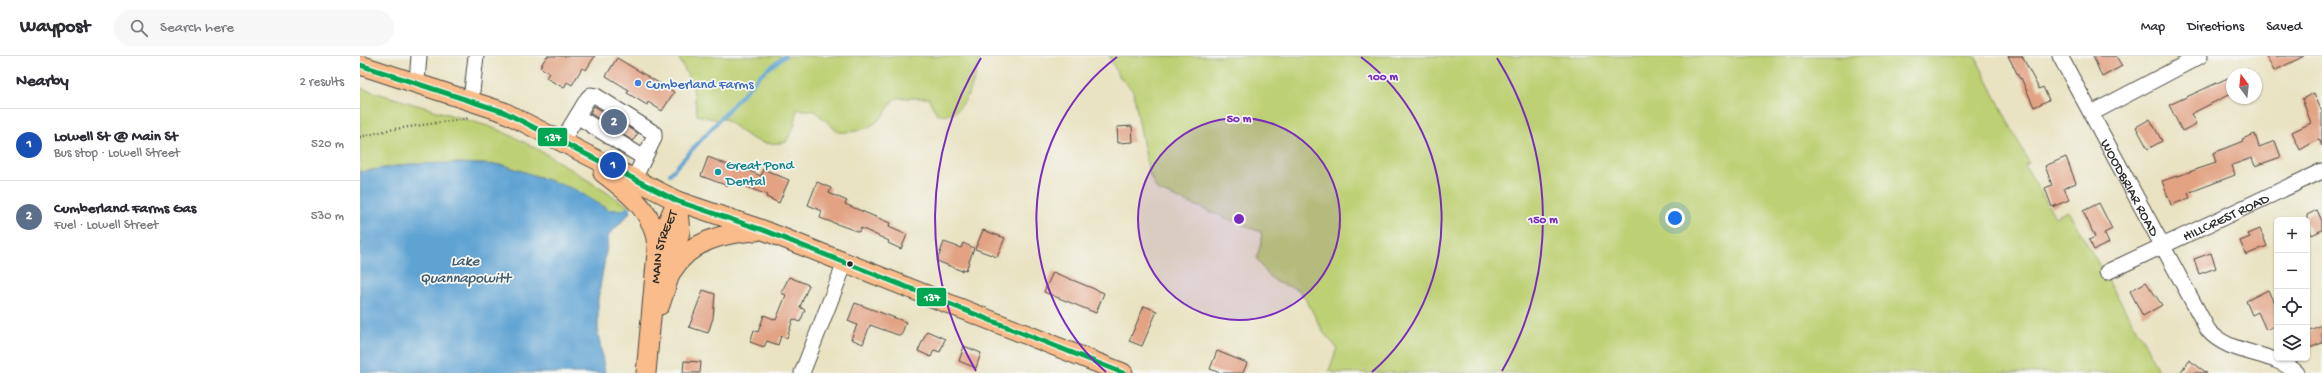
<!DOCTYPE html>
<html lang="en">
<head>
<meta charset="utf-8">
<style>
  body { margin:0; font-family:"Gochi Hand",sans-serif; background:#f7f7f7; color:#2b2b33 }
  .controls { position:absolute; right:12px; bottom:12px; display:grid; overflow:hidden; border-radius:6px; box-shadow:0 1px 3px #0004 }
  .controls button { width:36px; height:36px; display:grid; place-items:center; padding:0; border:0; border-bottom:1px solid #e1e1e2; background:#fff; color:#2b2b33; font:20px sans-serif }
  .compass { position:absolute; left:1866px; top:12px; width:36px; height:36px; border-radius:50%; background:#fff; box-shadow:0 1px 3px #0004; rotate:345deg }
  .you { position:absolute; left:1315px; top:162px; width:14px; height:14px; margin:-10px; border:3px solid #fff; border-radius:50%; background:#1a73e8; box-shadow:0 0 0 6px #1a73e833 }
  .badge { display:grid; place-items:center; width:26px; height:26px; border-radius:50%; background:#d1495b; color:#fff; font-size:13px; font-weight:700 }
  .pin { position:absolute; translate:-50% -50%; border:2px solid #fff; box-shadow:0 1px 4px #0006 }
  .list { margin:0; padding:0; list-style:none }
  h2 { display:flex; justify-content:space-between; align-items:center; height:52px; margin:0; padding:0 16px; font-size:17px }
  h2 small { font-size:13px; font-weight:400; color:#7c7c81 }
  .list li { display:grid; grid-template-columns:26px 1fr auto; gap:12px; align-items:center; box-sizing:border-box; height:72px; padding:0 16px; border-top:1px solid #e1e1e2 }
  .list b { display:block; font-size:15px; white-space:nowrap }
  .list p { margin:0; font-size:13px; white-space:nowrap; color:#7c7c81 }
  .list em { font-size:13px; font-style:normal; color:#7c7c81 }
  .icon { flex:none; width:22px; height:22px; fill:none; stroke:currentColor; stroke-width:2; stroke-linecap:round; stroke-linejoin:round }
  .map { position:relative; flex:none; width:1962px; height:317px; overflow:hidden }
  header { display:flex; align-items:center; gap:24px; box-sizing:border-box; height:56px; padding:0 20px; background:#fff; border-bottom:1px solid #e1e1e2 }
  header strong { font-size:19px }
  nav { display:flex; gap:22px; margin-inline-start:auto; font-size:14px }
  .search { width:280px; height:36px; background:#f7f7f7; display:flex; align-items:center; gap:10px; box-sizing:border-box; padding:0 14px; border-radius:22px; color:#7c7c81; font-size:15px }
  main { display:flex }
  aside { flex:1; background:#fff }
  .map>svg:first-child { display:block }
</style>
</head>
<body>
<header>
<strong>Waypost</strong>
<div class="search"><svg class="icon" aria-label="search" viewBox="0 0 24 24"><circle cx="10" cy="10" r="6"/><path d="M15 15l6 6"/></svg>Search here</div>
<nav><a>Map</a><a>Directions</a><a>Saved</a></nav>
</header>
<main>
<aside>
<h2>Nearby<small>2 results</small></h2>
<ul class="list">
<li><span class="badge" style="background:#1a4fb4">1</span><div><b>Lowell St @ Main St</b><p>Bus stop · Lowell Street</p></div><em>520 m</em></li>
<li><span class="badge" style="background:#5c6f8a">2</span><div><b>Cumberland Farms Gas</b><p>Fuel · Lowell Street</p></div><em>530 m</em></li>
</ul>
</aside>
<div class="map">
<svg width="1962" height="317" viewBox="0 0 1962 317">
  <rect width="100%" height="100%" fill="#f6f6f2"/>
  <filter id="ink" filterUnits="userSpaceOnUse"><feTurbulence type="fractalNoise" baseFrequency=".025" numOctaves="2"/><feDisplacementMap in="SourceGraphic" scale="8" xChannelSelector="R" yChannelSelector="G"/><feConvolveMatrix kernelMatrix="1 2 1 2 8 2 1 2 1" color-interpolation-filters="sRGB"/></filter>
  <filter id="wash" filterUnits="userSpaceOnUse"><feTurbulence type="fractalNoise" baseFrequency=".012" numOctaves="4" result="noise"/><feDisplacementMap in="SourceGraphic" scale="16" xChannelSelector="R" yChannelSelector="G"/><feGaussianBlur stdDeviation="0.9" result="paint"/><feColorMatrix in="noise" values="0 0 0 0 0 0 0 0 0 0 0 0 0 0 0 0 0 1.4 0 .05"/><feComposite in="paint" operator="in"/></filter>
  <g filter="url(#wash)">
    <rect width="100%" height="100%" fill="#e9e3c2"/>
    <g fill="#bdd073" stroke="#747e4f">
      <path d="M318,0H620C617,19 604,68 577,58L568,42H536C531,47 529,51 525,57C513,73 496,77 478,76L455,55L437,53L435,68L426,86C396,92 387,79 365,63L357,64L337,59L333,30Z"/>
      <path d="M749,0H1615L1669,107L1665,109L1695,161L1708,155L1785,288L1799,317H975L969,315L977,292L963,276L948,247L938,233L918,227L909,220L898,205L897,201L902,184L901,176L797,134L789,117L773,35L758,19Z"/>
      <path d="M0,32L131,71C180,90 223,122 268,150L269,154H249L214,133L143,109L96,107L49,108L0,116Z"/>
    </g>
    <path fill="#5ea3d3" stroke="#44677f" d="M96,107L143,109L162,115L214,133L249,154H269L270,156L268,159L249,179L238,243V276L245,317H0V116L49,108Z"/>
    <g fill="none" stroke-linecap="round" stroke-linejoin="round">
      <g stroke="#5ea3d3" stroke-width="4">
        <path d="M310,118L400,19L425,0"/>
        <path d="M262,156L269,152"/>
      </g>
    </g>
    <g id="blocks">
      <g fill="#e2a283">
        <path d="M187,0H235L226,14L222,12L212,29L207,26L204,32L186,22L189,17L180,11Z"/>
        <path d="M1648,0H1662L1679,33L1683,31L1689,44L1674,51L1661,22L1660,23Z"/>
        <path d="M1733,0H1756L1762,10L1742,21Z"/>
        <path d="M1906,0H1944L1914,15Z"/>
        <path d="M257,2L314,36L302,55L288,46L287,49L267,37L269,34L246,20Z"/>
        <path d="M1872,20V37L1831,58L1836,68L1822,75L1809,49Z"/>
        <path d="M1954,37L1962,56V90L1959,83L1940,94L1932,76L1951,67L1942,43Z"/>
        <path d="M234,50L278,77L273,85L230,57Z"/>
        <path d="M1790,63L1802,85L1788,93L1776,71Z"/>
        <path d="M772,70L773,86L758,87L757,71Z"/>
        <path d="M1895,78L1899,91L1915,85L1921,101L1895,110L1892,102L1872,109L1875,119L1828,137L1830,142L1811,149L1802,125L1856,107L1853,97L1883,85L1882,83Z"/>
        <path d="M348,101L386,116L387,114L401,120L403,113L429,124L419,147L406,141L407,139L370,124L368,130L341,120Z"/>
        <path d="M1706,101L1716,127L1704,132L1709,144L1692,151L1685,132L1692,129L1685,110Z"/>
        <path d="M457,126L471,132L469,137L487,145L485,148L530,167L529,171L547,179L541,193L528,187L529,185L501,172L499,176L460,162L462,155L448,149Z"/>
        <path d="M1739,147L1752,173L1744,177L1749,187L1734,194L1729,184L1735,181L1723,155Z"/>
        <path d="M1957,154L1962,165V174L1952,179L1947,168V159Z"/>
        <path d="M1900,173L1907,190L1886,199L1880,185L1890,181L1888,178Z"/>
        <path d="M623,174L645,182L637,201L615,193Z"/>
        <path d="M584,186L601,192L603,187L614,192L606,214L603,213L602,215L577,205Z"/>
        <path d="M1851,197L1856,212L1839,218L1834,203Z"/>
        <path d="M693,216L744,237L736,257L684,236Z"/>
        <path d="M429,221L449,229L440,251L445,254L440,266L433,263L427,282L421,280L418,289L407,285L404,291L390,286L394,274L398,276L404,259L416,264L426,239L421,237Z"/>
        <path d="M1786,226L1802,249L1783,260L1770,235Z"/>
        <path d="M343,234L355,238L353,262L348,277L329,271Z"/>
        <path d="M1908,234L1917,254V269L1906,274L1898,256L1892,259L1886,245Z"/>
        <path d="M495,247L546,266L541,280L510,269L503,288L491,283L497,269L488,265Z"/>
        <path d="M784,250L797,255L782,290L769,285Z"/>
        <path d="M1962,269V287L1947,293V275Z"/>
        <path d="M567,275L585,283L580,296L574,294L571,301L558,295Z"/>
        <path d="M604,290L621,297L616,312L599,305Z"/>
        <path d="M857,295L887,307L883,317H860L850,313Z"/>
        <path d="M1829,304L1847,317H1820Z"/>
        <path d="M324,305L341,306L340,317H323Z"/>
      </g>
    </g>
  </g>
  <g filter="url(#ink)">
    <use href="#blocks" fill-opacity="0" stroke="#484742" stroke-width="1"/>
    <g fill="none" stroke-linecap="round" stroke-linejoin="round">
      <defs>
        <g id="minor">
          <path id="s1" d="M1700,0L1848,274C1870,300 1912,294 1937,317"/>
          <path d="M57,26L59,0"/>
          <path d="M111,44L116,0"/>
          <path d="M1732,57L1840,0"/>
          <path d="M217,60L284,102"/>
          <path d="M202,85L228,42L231,39L236,40L294,77V82L274,123"/>
          <path id="s2" d="M1747,216L1962,115"/>
          <path d="M442,317L485,207"/>
        </g>
        <g id="major">
          <path d="M0,9L144,56L317,145L403,174L763,317"/>
          <path d="M243,117C268,136 296,157 297,192"/>
          <path d="M312,215C330,185 363,177 396,175"/>
          <path d="M300,249L310,218L320,176L317,145"/>
          <path id="s3" d="M286,317L297,196L303,176L317,145"/>
        </g>
      </defs>
      <use href="#minor" stroke="#484742" stroke-width="17"/>
      <use href="#major" stroke="#484742" stroke-width="21"/>
      <path stroke="#484742" stroke-width="2.5" stroke-dasharray="1 3" stroke-linecap="butt" d="M0,81L28,74L110,62"/>
      <use href="#minor" stroke="#fff" stroke-width="15"/>
      <use href="#major" stroke="#f9bc8a" stroke-width="19"/>
      <defs>
        <path id="bus-1" d="M0,9L144,56L317,145L403,174L763,317"/>
      </defs>
      <use href="#bus-1" stroke="#f6f6f2" stroke-width="8"/>
      <use href="#bus-1" stroke="#00a651" stroke-width="5"/>
    </g>
  </g>
  <circle cx="879" cy="163" r="101" fill="#7b2cbf" fill-opacity=".12"/>
  <g fill="none" stroke="#7b2cbf" stroke-width="2">
    <circle cx="879" cy="163" r="101"/>
    <path d="M746 316A203 203 0 0 1 757 1M1001 1A203 203 0 0 1 1012 316"/>
    <path d="M616 315A304 304 0 0 1 621 2M1137 2A304 304 0 0 1 1142 315"/>
  </g>
  <circle fill="#3f7fe0" stroke="#f6f6f2" stroke-width="1.5" cx="278" cy="27" r="4"/>
  <circle fill="#0f9aa8" stroke="#f6f6f2" stroke-width="1.5" cx="358" cy="116" r="4"/>
  <circle fill="#2b2b2b" stroke="#f6f6f2" stroke-width="1.5" cx="490" cy="208" r="3.5"/>
  <g text-anchor="middle" stroke-width="3.5" stroke-linejoin="round" paint-order="stroke">
    <g font-size="14" fill="#366cbe" stroke="#f6f6f2" text-anchor="start">
      <text x="286" y="32">Cumberland Farms</text>
    </g>
    <g font-size="14" fill="#0d838f" stroke="#f6f6f2" text-anchor="start">
      <text x="366" y="113">Great Pond<tspan x="366" dy="16">Dental</tspan></text>
    </g>
    <g font-size="14" fill="#2b2b2b" stroke="#f6f6f2">
      <text dy="5" stroke="none"><textPath href="#s1" startOffset="149">WOODBRIAR ROAD</textPath></text>
      <text dy="5" stroke="none"><textPath href="#s2" startOffset="131">HILLCREST ROAD</textPath></text>
      <text dy="5" stroke="none"><textPath href="#s3" startOffset="128">MAIN STREET</textPath></text>
    </g>
    <g font-size="15" font-style="italic" fill="#3f5b6e" stroke="#f6f6f2">
      <text x="105" y="209">Lake<tspan x="105" dy="17">Quannapowitt</tspan></text>
    </g>
  </g>
  <circle cx="879" cy="163" r="6" fill="#7b2cbf" stroke="#f6f6f2" stroke-width="2"/>
  <g font-size="12" text-anchor="middle" font-weight="bold" fill="#7b2cbf" stroke="#f6f6f2" stroke-width="3.5" stroke-linejoin="round" paint-order="stroke">
    <text x="1023" y="24">100 m</text>
    <text x="879" y="66">50 m</text>
    <text x="1183" y="167">150 m</text>
  </g>
  <g stroke="#f6f6f2" stroke-width="1.5">
    <rect x="177" y="71" width="31" height="20" rx="4" fill="#00a651"/>
    <rect x="556" y="231" width="31" height="20" rx="4" fill="#00a651"/>
  </g>
  <g font-size="11" text-anchor="middle" font-weight="bold" fill="#fff">
    <text x="193" y="85">137</text>
    <text x="572" y="245">137</text>
  </g>
</svg>
<div class="controls">
<button>+</button>
<button>−</button>
<button><svg class="icon" aria-label="locate" viewBox="0 0 24 24"><circle cx="12" cy="12" r="6"/><path d="M12 2v4M12 18v4M2 12h4M18 12h4"/></svg></button>
<button><svg class="icon" aria-label="layers" viewBox="0 0 24 24"><path d="M12 4l9 5-9 5-9-5zM3 14l9 5 9-5"/></svg></button>
</div>
<svg class="compass" viewBox="-18 -18 36 36"><path d="M0-13l5 13h-10z" fill="#e53935"/><path d="M0 13l5-13h-10z" fill="#7c7c81"/></svg>
<div class="you"></div>
<div class="pin badge" style="left:253px;top:109px;background:#1a4fb4">1</div>
<div class="pin badge" style="left:254px;top:66px;background:#5c6f8a">2</div>
</div>
</main>
</body>
</html>
